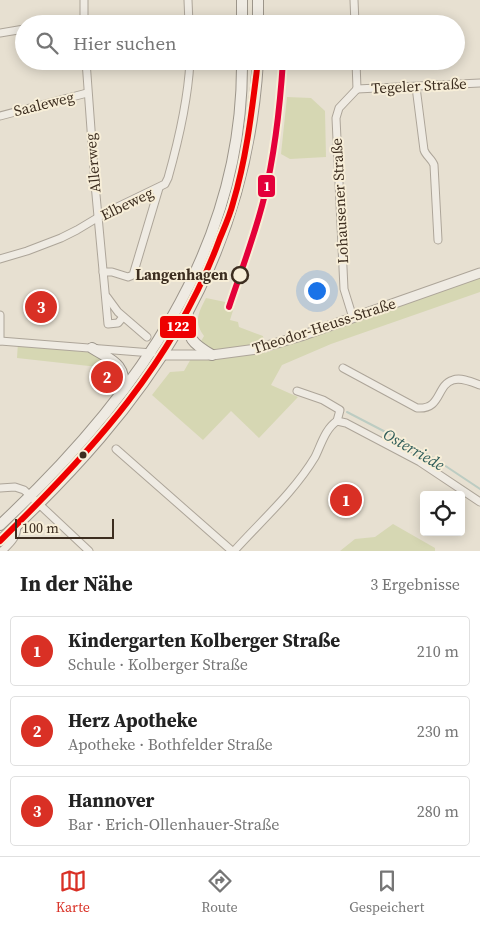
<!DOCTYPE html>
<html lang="de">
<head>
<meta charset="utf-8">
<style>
  body { margin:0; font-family:"Source Serif 4",serif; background:#f2f2f2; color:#222 }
  .controls { position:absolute; right:15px; bottom:15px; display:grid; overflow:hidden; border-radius:5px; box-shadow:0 2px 12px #0003 }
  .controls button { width:45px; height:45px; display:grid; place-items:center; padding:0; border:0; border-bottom:1px solid #e0e0e0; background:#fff; color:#222; font:25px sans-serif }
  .scale { position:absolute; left:15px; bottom:12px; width:99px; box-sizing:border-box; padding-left:5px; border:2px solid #3d2e20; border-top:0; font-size:14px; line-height:18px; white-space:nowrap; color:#3d2e20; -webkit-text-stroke:4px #f7eed8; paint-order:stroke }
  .you { position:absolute; left:316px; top:290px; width:18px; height:18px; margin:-12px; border:4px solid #fff; border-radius:50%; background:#1a73e8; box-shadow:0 0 0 8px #1a73e833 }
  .badge { display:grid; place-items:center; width:32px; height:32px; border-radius:50%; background:#d93025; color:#fff; font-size:16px; font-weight:700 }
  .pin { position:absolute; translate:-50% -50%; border:2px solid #fff; box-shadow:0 1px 5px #0006 }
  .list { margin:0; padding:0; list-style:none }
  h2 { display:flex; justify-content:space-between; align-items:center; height:65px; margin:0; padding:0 20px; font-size:21px }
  h2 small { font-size:16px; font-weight:400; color:#767676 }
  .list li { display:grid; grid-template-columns:32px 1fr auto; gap:15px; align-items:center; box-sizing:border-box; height:70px; margin:0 10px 10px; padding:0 10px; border:1px solid #e0e0e0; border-radius:5px }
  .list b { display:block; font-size:19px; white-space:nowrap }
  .list p { margin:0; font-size:16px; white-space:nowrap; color:#767676 }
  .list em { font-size:16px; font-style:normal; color:#767676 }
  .icon { flex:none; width:28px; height:28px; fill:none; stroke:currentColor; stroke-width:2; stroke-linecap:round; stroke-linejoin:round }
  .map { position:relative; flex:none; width:480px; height:551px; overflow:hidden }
  .search { position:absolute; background:#fff; box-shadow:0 2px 12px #0003; left:15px; right:15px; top:15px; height:55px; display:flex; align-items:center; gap:12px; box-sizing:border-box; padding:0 18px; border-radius:28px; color:#767676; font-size:19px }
  .sheet { height:305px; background:#fff }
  nav { display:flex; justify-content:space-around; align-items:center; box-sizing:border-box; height:70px; border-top:1px solid #e0e0e0; background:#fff; font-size:14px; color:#767676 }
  nav a { display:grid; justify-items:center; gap:2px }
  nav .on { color:#d93025 }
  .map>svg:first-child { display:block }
</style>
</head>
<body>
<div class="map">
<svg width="480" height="551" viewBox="0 0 480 551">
  <rect width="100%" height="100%" fill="#e7e0d1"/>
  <g fill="#d6d7b3">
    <path d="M287,97L311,98L325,111L326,157L290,159L281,154Z"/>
    <path d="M480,278V292L331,344L282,365L271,385L298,397L259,438L231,411L203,440L152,395L170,372L184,371L204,336C193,321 199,312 206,298L235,304L230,320L238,322L239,327L263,336L265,353Z"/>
    <path d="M18,342L55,349L85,352L86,347L116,363L117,374L107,368L17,358Z"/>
    <path d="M393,524L435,548V551H340L355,539L375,537Z"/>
  </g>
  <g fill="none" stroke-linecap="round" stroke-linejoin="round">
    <path stroke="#bcccc2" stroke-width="2" d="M347,412L426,453L480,489"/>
    <defs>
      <g id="minor">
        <path d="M84,0V24"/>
        <path d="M188,0L189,24"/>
        <path d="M354,0L355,24"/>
        <path d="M59,24L84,20"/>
        <path d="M0,33L24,29"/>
        <path d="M86,61L95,184L108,324L118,323L123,317"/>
        <path d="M356,61L357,89"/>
        <path d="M416,87L424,150C426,156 432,159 434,165L438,240"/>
        <path d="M357,89L480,83"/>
        <path d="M0,116L87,93"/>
        <path d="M0,259L27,251L61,238L77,230L107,212L165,184L168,178C179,139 188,101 190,61"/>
        <path d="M103,272H112L128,277L133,275L159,188"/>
        <path d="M107,297L118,312L147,337"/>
        <path d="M0,315V341"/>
        <path d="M353,318L344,289L336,118L339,108L357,89"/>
        <path d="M0,341L152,353"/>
        <path d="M343,368L417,408C442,410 436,385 453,380C461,377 472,382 480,385"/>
        <path d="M297,391L323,400L340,410L337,421"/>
        <path d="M337,421L346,423L420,462L480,502"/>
        <path d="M116,449L232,551"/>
        <path d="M0,488L15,487L24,490L89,551"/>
        <path d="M2,551C10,543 17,538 17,525"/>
        <path d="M234,551C261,521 294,492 315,457C321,445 325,429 337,421"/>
      </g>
      <path id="tertiary" d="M164,355H212L257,349L301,336L480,273"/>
      <g id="secondary">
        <path d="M242,0V24"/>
        <path d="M258,0V24"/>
        <path d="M188,315C186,338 193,344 212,355"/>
        <path d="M92,348C111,360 127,364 123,390"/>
        <path d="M0,525C133,401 244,251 242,61"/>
        <path d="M0,541C146,406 246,266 258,61"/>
      </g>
    </defs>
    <use href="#minor" stroke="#ada599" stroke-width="9"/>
    <use href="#tertiary" stroke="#ada599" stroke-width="11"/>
    <use href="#secondary" stroke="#9c958a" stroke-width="12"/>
    <use href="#minor" stroke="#efebe3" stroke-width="7"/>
    <use href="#tertiary" stroke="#efebe3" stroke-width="9"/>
    <use href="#secondary" stroke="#efebe3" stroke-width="10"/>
    <defs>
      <path id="bus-1" d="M0,541C92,451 175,361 220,238C225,226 230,215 233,203C247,156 252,109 258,61"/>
    </defs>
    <use href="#bus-1" stroke="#f7eed8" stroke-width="10"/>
    <use href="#bus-1" stroke="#e00" stroke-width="6"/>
    <defs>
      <path id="tram-1" d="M229,307C241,271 255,235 264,198C275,153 280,107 283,61"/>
    </defs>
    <use href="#tram-1" stroke="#f7eed8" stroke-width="10"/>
    <use href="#tram-1" stroke="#e4003a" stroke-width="6"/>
  </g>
  <circle fill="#f7eed8" stroke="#3d2e20" stroke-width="2.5" cx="240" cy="275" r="8"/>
  <circle fill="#3d2e20" stroke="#f7eed8" stroke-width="2" cx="83" cy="455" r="4.5"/>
  <g text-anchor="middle" stroke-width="4" stroke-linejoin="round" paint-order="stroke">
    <g font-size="15" fill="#3d2e20" stroke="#f7eed8">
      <text transform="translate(419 86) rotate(-3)" y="5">Tegeler Straße</text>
      <text transform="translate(44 104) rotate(-14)" y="5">Saaleweg</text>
      <text transform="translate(93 163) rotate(-95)" y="5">Allerweg</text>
      <text transform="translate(340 201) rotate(-93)" y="5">Lohausener Straße</text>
      <text transform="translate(127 204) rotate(-26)" y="5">Elbeweg</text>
      <text transform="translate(324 326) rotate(-18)" y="5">Theodor-Heuss-Straße</text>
    </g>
    <g font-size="15" font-weight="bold" fill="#3d2e20" stroke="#f7eed8" text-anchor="end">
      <text x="228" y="280">Langenhagen</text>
    </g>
    <g font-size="16" font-style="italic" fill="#2f5d5a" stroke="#f7eed8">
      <text transform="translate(414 449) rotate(30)" y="6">Osterriede</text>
    </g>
  </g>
  <g stroke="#f7eed8" stroke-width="2">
    <rect x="257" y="174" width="19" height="24" rx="5" fill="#e4003a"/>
    <rect x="159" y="315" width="38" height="24" rx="5" fill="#e00"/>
  </g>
  <g font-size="14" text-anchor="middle" font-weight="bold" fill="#fff">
    <text x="267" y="191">1</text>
    <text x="178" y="331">122</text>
  </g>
</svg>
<div class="controls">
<button><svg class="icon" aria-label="locate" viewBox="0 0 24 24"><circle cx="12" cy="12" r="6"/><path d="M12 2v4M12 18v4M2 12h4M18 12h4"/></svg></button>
</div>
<div class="scale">100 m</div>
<div class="you"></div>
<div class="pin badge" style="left:346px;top:500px">1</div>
<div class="pin badge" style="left:107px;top:377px">2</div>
<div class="pin badge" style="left:41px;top:307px">3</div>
<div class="search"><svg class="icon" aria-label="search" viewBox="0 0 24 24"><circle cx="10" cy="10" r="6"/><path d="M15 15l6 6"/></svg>Hier suchen</div>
</div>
<section class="sheet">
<h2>In der Nähe<small>3 Ergebnisse</small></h2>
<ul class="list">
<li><span class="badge">1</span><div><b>Kindergarten Kolberger Straße</b><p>Schule · Kolberger Straße</p></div><em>210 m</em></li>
<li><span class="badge">2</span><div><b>Herz Apotheke</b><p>Apotheke · Bothfelder Straße</p></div><em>230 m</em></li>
<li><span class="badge">3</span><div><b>Hannover</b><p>Bar · Erich-Ollenhauer-Straße</p></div><em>280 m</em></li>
</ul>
</section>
<nav>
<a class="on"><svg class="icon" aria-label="map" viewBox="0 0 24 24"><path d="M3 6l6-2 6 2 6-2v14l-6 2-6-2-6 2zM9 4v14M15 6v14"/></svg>Karte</a>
<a><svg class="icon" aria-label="directions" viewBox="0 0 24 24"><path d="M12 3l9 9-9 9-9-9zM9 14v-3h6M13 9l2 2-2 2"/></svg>Route</a>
<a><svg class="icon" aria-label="saved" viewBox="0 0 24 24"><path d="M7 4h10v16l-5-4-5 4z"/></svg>Gespeichert</a>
</nav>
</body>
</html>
